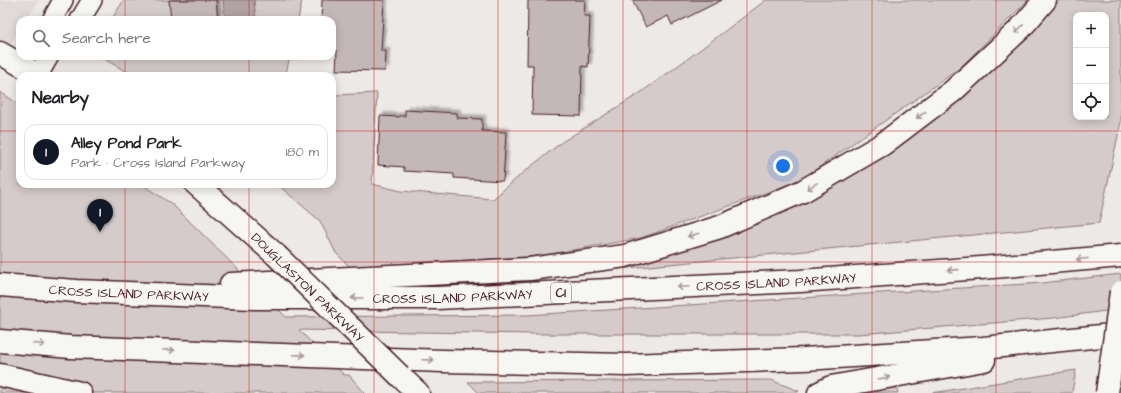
<!DOCTYPE html>
<html lang="en">
<head>
<meta charset="utf-8">
<style>
  body { margin:0; font-family:"Architects Daughter",sans-serif; background:#f2f2f2; color:#202124 }
  .controls { position:absolute; right:12px; top:12px; display:grid; overflow:hidden; border-radius:8px; box-shadow:0 2px 10px #0003 }
  .controls button { width:36px; height:36px; display:grid; place-items:center; padding:0; border:0; border-bottom:1px solid #e0e0e0; background:#fff; color:#202124; font:20px sans-serif }
  .you { position:absolute; left:783px; top:166px; width:14px; height:14px; margin:-10px; border:3px solid #fff; border-radius:50%; background:#1a73e8; box-shadow:0 0 0 6px #1a73e833 }
  .badge { display:grid; place-items:center; width:26px; height:26px; border-radius:50%; background:#111827; color:#fff; font-size:13px; font-weight:700 }
  .pin { position:absolute; translate:-50% -33px; filter:drop-shadow(0 1px 2px #0008) }
  .pin::after { content:''; position:absolute; top:21px; width:14px; height:12px; background:inherit; clip-path:polygon(0 0,100% 0,50% 100%) }
  .list { margin:0; padding:0; list-style:none }
  h2 { display:flex; justify-content:space-between; align-items:center; height:52px; margin:0; padding:0 16px; font-size:17px }
  h2 small { font-size:13px; font-weight:400; color:#757577 }
  .list li { display:grid; grid-template-columns:26px 1fr auto; gap:12px; align-items:center; box-sizing:border-box; height:56px; margin:0 8px 8px; padding:0 8px; border:1px solid #e0e0e0; border-radius:12px }
  .list b { display:block; font-size:15px; white-space:nowrap }
  .list p { margin:0; font-size:13px; white-space:nowrap; color:#757577 }
  .list em { font-size:13px; font-style:normal; color:#757577 }
  .icon { flex:none; width:22px; height:22px; fill:none; stroke:currentColor; stroke-width:2; stroke-linecap:round; stroke-linejoin:round }
  .map { position:relative; flex:none; width:1121px; height:393px; overflow:hidden }
  .search { position:absolute; background:#fff; box-shadow:0 2px 10px #0003; left:16px; top:16px; width:320px; height:44px; display:flex; align-items:center; gap:10px; box-sizing:border-box; padding:0 14px; border-radius:12px; color:#757577; font-size:15px }
  .panel { position:absolute; background:#fff; box-shadow:0 2px 10px #0003; left:16px; top:72px; width:320px; height:116px; border-radius:12px }
  .map>svg:first-child { display:block }
</style>
</head>
<body>
<div class="map">
<svg width="1121" height="393" viewBox="0 0 1121 393">
  <defs>
    <filter id="shadow"><feDropShadow dx="3.5" dy="-3.5" stdDeviation="1" flood-color="#0004"/></filter>
  </defs>
  <rect width="100%" height="100%" fill="#ece9e6"/>
  <filter id="ink" filterUnits="userSpaceOnUse"><feTurbulence type="fractalNoise" baseFrequency=".025" numOctaves="2"/><feDisplacementMap in="SourceGraphic" scale="8" xChannelSelector="R" yChannelSelector="G"/><feConvolveMatrix kernelMatrix="1 2 1 2 8 2 1 2 1" color-interpolation-filters="sRGB"/></filter>
  <g filter="url(#ink)">
    <path fill="#e0dad8" d="M0,0H39L26,20H20V29L0,60Z"/>
    <g fill="#d4cbca" stroke="#8f757a" fill-rule="evenodd">
      <path d="M124,0H302L298,20H111Z"/>
      <path d="M766,0H1028L960,68L801,180L641,238L539,256L350,267L336,253L320,221L277,184H332V93L336,95L377,93L372,184L401,191L493,199L524,172L562,142L640,93L697,52Z"/>
      <path d="M1060,0H1121V122L1099,223L607,270L770,214L982,77ZM1076,15H1106V117H1076Z"/>
      <path d="M99,56H290L286,74L292,76H134Z"/>
      <path d="M0,92L20,105V184H141L172,204L286,317L527,315L1042,283L1121,274V309L1053,318L859,334H535L299,330L344,375H349L365,393H0Z"/>
      <path d="M1076,370L1072,393H932Z"/>
      <path d="M771,380L799,391L795,393H479L468,382Z"/>
      <path d="M896,386L898,393H842Z"/>
    </g>
    <path fill="#b1a2a3" stroke="#886e73" d="M223,0H254L256,20H225Z"/>
    <g fill="#c4b7b7" stroke="#4a1f2b" filter="url(#shadow)">
      <path d="M169,0H216L218,20H171Z"/>
      <path d="M322,0H384L381,51H386L385,71L336,70L337,50H332V20H321Z"/>
      <path d="M528,0H585L584,16H590L588,67L582,66L581,116L532,115L533,65H527Z"/>
      <path d="M632,0H722L672,25L668,16L646,27Z"/>
      <path d="M405,110L457,113V118L482,119V131L506,132L503,181L454,178V174L404,171V167L378,165L380,116L399,117V116H405Z"/>
    </g>
    <g fill="none" stroke-linecap="round" stroke-linejoin="round">
      <defs>
        <g id="minor">
          <path d="M52,20L63,0"/>
          <path d="M80,20L92,0"/>
          <path d="M38,75L49,56"/>
        </g>
        <g id="secondary">
          <path d="M0,53L40,76"/>
          <path d="M196,184L276,255"/>
          <path d="M400,376L418,393"/>
        </g>
        <g id="motorway">
          <path d="M231,284L530,269L625,256L720,227L803,191L883,144L953,91L1020,29L1045,0"/>
          <path id="s1" d="M0,285L76,291L254,298H437L800,281L981,268L1121,256"/>
          <path d="M0,341L71,347L443,361L626,365L804,359L983,348L1121,334"/>
          <path d="M0,375L80,393"/>
          <path d="M819,393L831,387L984,360"/>
        </g>
      </defs>
      <use href="#minor" stroke="#4a1f2b" stroke-width="22"/>
      <use href="#secondary" stroke="#4a1f2b" stroke-width="25"/>
      <use href="#motorway" stroke="#4a1f2b" stroke-width="25"/>
      <use href="#minor" stroke="#f6f6f2" stroke-width="19"/>
      <use href="#secondary" stroke="#f6f6f2" stroke-width="22"/>
      <use href="#motorway" stroke="#f6f6f2" stroke-width="22"/>
      <defs>
        <path id="secondary-bridge" d="M276,255L400,376"/>
        <path id="motorway-bridge" d="M1107,393L1121,292"/>
      </defs>
      <use href="#secondary-bridge" stroke="#4a1f2b" stroke-width="25" stroke-linecap="butt"/>
      <use href="#motorway-bridge" stroke="#4a1f2b" stroke-width="25" stroke-linecap="butt"/>
      <use href="#secondary-bridge" stroke="#f6f6f2" stroke-width="22"/>
      <use href="#motorway-bridge" stroke="#f6f6f2" stroke-width="22"/>
    </g>
    <defs><path id="oneway-shaft" d="M-6 0H5M1.5-3L5.5 0L1.5 3" fill="none" stroke-width="1.6" stroke-linecap="round" stroke-linejoin="round"/></defs>
    <g stroke="#a99598">
      <use href="#oneway-shaft" transform="translate(1019 29) rotate(135)"/>
      <use href="#oneway-shaft" transform="translate(921 115) rotate(143)"/>
      <use href="#oneway-shaft" transform="translate(812 186) rotate(149)"/>
      <use href="#oneway-shaft" transform="translate(693 235) rotate(163)"/>
      <use href="#oneway-shaft" transform="translate(1082 259) rotate(175)"/>
      <use href="#oneway-shaft" transform="translate(953 270) rotate(176)"/>
      <use href="#oneway-shaft" transform="translate(683 287) rotate(177)"/>
      <use href="#oneway-shaft" transform="translate(357 298) rotate(-180)"/>
      <use href="#oneway-shaft" transform="translate(39 344) rotate(5)"/>
      <use href="#oneway-shaft" transform="translate(169 350) rotate(2)"/>
      <use href="#oneway-shaft" transform="translate(299 355) rotate(2)"/>
      <use href="#oneway-shaft" transform="translate(428 360) rotate(2)"/>
      <use href="#oneway-shaft" transform="translate(884 378) rotate(-10)"/>
    </g>
  </g>
  <path fill="none" stroke="#d62828" stroke-width="1" stroke-opacity="0.55" d="M125,0V20M249,0V20M374,0V393M498,0V393M623,0V393M747,0V393M872,0V393M996,0V393M125,56V76M249,56V76M0,131H20M332,131H1121M125,184V393M249,184V393M0,262H1121"/>
  <g text-anchor="middle" stroke-width="4" stroke-linejoin="round" paint-order="stroke">
    <rect fill="#f6f6f2" stroke="#7e6067" stroke-width="1" x="551" y="283" width="20" height="20" rx="3"/>
    <g font-size="12" font-weight="bold" fill="#4a1f2b">
      <text x="561" y="297">CI</text>
    </g>
    <g font-size="13" fill="#4a1f2b" stroke="#f6f6f2">
      <text dy="5" stroke="none"><textPath href="#s1" startOffset="777">CROSS ISLAND PARKWAY</textPath></text>
      <text transform="translate(308 287) rotate(44)" y="5">DOUGLASTON PARKWAY</text>
      <text dy="5" stroke="none"><textPath href="#s1" startOffset="129">CROSS ISLAND PARKWAY</textPath></text>
      <text dy="5" stroke="none"><textPath href="#s1" startOffset="453">CROSS ISLAND PARKWAY</textPath></text>
    </g>
  </g>
</svg>
<div class="controls">
<button>+</button>
<button>−</button>
<button><svg class="icon" aria-label="locate" viewBox="0 0 24 24"><circle cx="12" cy="12" r="6"/><path d="M12 2v4M12 18v4M2 12h4M18 12h4"/></svg></button>
</div>
<div class="you"></div>
<div class="pin badge" style="left:100px;top:232px">1</div>
<div class="search"><svg class="icon" aria-label="search" viewBox="0 0 24 24"><circle cx="10" cy="10" r="6"/><path d="M15 15l6 6"/></svg>Search here</div>
<section class="panel">
<h2>Nearby<small></small></h2>
<ul class="list">
<li><span class="badge">1</span><div><b>Alley Pond Park</b><p>Park · Cross Island Parkway</p></div><em>180 m</em></li>
</ul>
</section>
</div>
</body>
</html>
